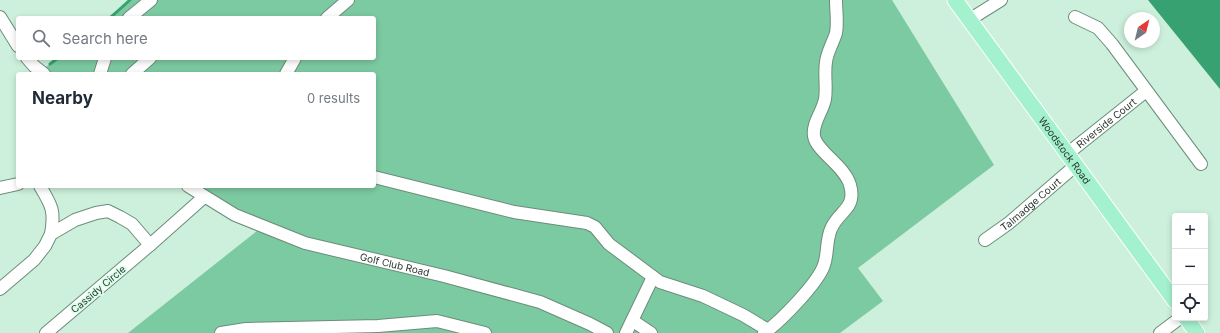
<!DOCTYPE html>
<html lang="en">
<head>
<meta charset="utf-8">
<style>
  body { margin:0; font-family:Inter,sans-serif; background:#f2f2f3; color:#1f2937 }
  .controls { position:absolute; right:12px; bottom:12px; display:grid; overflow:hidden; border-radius:4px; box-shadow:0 2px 6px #0003 }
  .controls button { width:36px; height:36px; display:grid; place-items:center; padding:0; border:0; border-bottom:1px solid #e0e1e3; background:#fff; color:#1f2937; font:20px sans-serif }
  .compass { position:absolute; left:1124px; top:12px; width:36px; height:36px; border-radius:50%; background:#fff; box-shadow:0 2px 6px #0003; rotate:35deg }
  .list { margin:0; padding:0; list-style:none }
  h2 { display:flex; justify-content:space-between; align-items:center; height:52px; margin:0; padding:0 16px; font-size:17px }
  h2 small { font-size:13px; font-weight:400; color:#747a83 }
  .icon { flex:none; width:22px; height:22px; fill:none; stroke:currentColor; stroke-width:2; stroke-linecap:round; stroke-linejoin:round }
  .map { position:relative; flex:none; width:1220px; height:333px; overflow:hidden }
  .search { position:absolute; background:#fff; box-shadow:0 2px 6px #0003; left:16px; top:16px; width:360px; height:44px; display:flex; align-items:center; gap:10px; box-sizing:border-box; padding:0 14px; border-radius:4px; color:#747a83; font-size:15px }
  .panel { position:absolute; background:#fff; box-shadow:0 2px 6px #0003; left:16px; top:72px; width:360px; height:116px; border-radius:4px }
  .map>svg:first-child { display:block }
</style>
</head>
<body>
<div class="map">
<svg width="1220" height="333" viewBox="0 0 1220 333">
  <rect width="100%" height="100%" fill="#cdf0dc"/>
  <path fill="#7ccaa1" d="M130,0H892L994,165L858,268L883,301L840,333H128L262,227L188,186H374V74H44L41,71L57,58H374V18H107Z"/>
  <path fill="#37a171" d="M1148,0H1220V89Z"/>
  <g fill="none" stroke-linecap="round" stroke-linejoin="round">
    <g stroke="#37a171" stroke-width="3">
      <path d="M110,18L130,0"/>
      <path d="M50,64L58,58"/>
    </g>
    <defs>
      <g id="minor">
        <path d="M0,17L18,46"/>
        <path d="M1075,17L1098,28L1112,44L1201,164"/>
        <path d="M129,18L151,0"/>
        <path d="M327,18L348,0"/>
        <path d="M969,20L1001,0"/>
        <path d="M27,58L34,66L44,74"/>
        <path d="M100,74L105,58"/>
        <path d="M132,74L150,58"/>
        <path d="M286,74L295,58"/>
        <path id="s1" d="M1067,154L1146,91"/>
        <path d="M374,177L514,212L587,223L595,227L609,244L660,282L703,296L743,315L768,330"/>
        <path d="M40,186C52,206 55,211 51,234"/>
        <path id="s2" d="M188,186L235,215L305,243L444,276L540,302L590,324L607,333"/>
        <path d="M0,188L18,184"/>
        <path id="s3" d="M985,240L1009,223L1075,166"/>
        <path d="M150,245L204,197"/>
        <path d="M0,289L34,260L45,246L51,234L75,220L96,213L108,211L120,217L132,224L150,245L46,333"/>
        <path d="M633,321L651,333"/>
        <path d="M221,333L246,329L378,326L437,321L485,333"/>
        <path d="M626,333L653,277"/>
        <path d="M764,333C780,322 818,283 824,265C828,254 826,240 831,229C838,211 857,209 850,185C845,166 816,151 814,136C812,123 823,111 825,99C827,87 824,74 826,62C827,52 833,43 836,33C838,23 836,11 836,0"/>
        <path d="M1160,333L1180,318"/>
      </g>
      <g id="major">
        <path id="s4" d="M955,0L1175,301"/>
        <path d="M1186,318L1197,333"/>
      </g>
    </defs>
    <use href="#minor" stroke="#6c8d7a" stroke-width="14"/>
    <use href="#major" stroke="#fff" stroke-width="17"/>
    <use href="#minor" stroke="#fff" stroke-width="12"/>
    <use href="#major" stroke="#a4f1cd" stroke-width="15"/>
  </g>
  <g text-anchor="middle" stroke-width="3.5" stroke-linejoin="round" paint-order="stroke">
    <g font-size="10" fill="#28362e" stroke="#dafee9">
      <text dy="4" stroke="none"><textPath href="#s1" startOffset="50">Riverside Court</textPath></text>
      <text dy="4" stroke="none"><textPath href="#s4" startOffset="186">Woodstock Road</textPath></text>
      <text dy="4" stroke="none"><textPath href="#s3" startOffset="58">Talmadge Court</textPath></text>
      <text dy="4" stroke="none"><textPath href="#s2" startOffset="223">Golf Club Road</textPath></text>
      <text transform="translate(98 289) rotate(-40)" y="4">Cassidy Circle</text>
    </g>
  </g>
</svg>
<div class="controls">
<button>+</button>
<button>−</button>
<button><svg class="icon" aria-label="locate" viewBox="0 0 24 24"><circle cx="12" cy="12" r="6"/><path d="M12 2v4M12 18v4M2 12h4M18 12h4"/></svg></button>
</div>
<svg class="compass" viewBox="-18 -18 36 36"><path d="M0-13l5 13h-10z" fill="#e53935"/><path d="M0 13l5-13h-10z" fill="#747a83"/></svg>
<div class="search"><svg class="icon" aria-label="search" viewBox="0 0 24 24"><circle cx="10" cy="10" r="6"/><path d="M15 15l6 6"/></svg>Search here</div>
<section class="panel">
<h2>Nearby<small>0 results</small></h2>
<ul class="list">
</ul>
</section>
</div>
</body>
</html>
